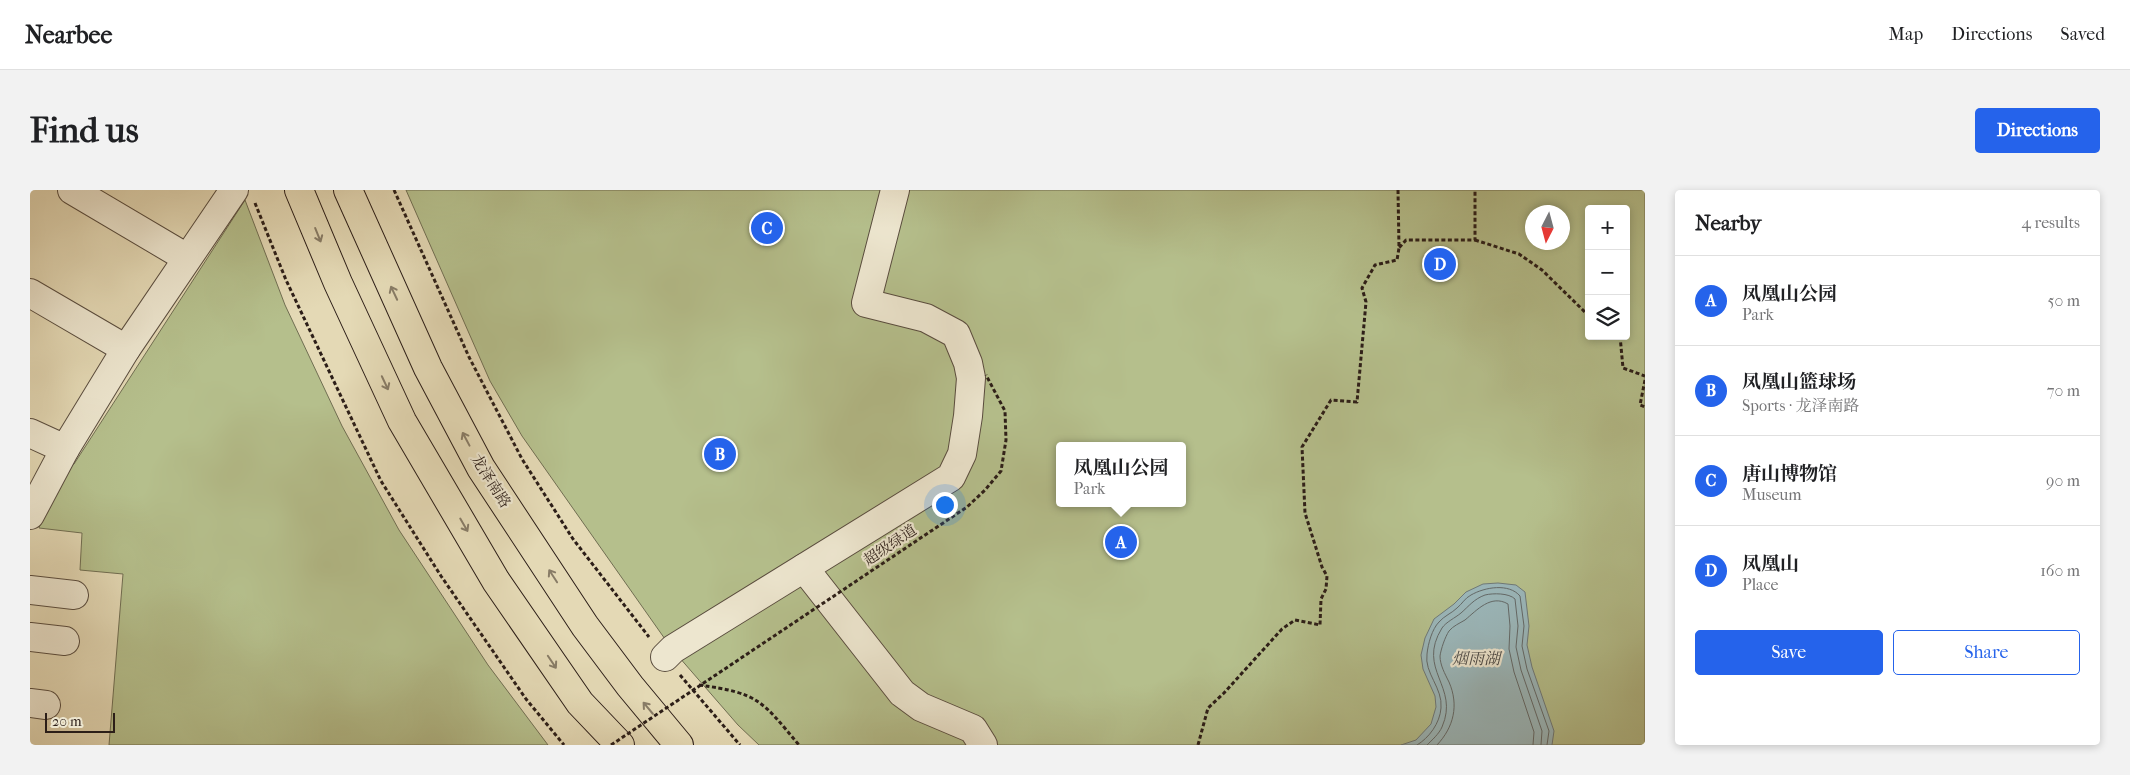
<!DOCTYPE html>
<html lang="en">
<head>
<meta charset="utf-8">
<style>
  body { margin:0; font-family:"IM FELL French Canon","Noto Serif SC",serif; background:#f2f2f2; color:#202124 }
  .controls { position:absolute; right:15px; top:15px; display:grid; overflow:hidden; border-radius:5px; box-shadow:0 2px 8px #0003 }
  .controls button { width:45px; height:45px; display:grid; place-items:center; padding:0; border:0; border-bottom:1px solid #e0e0e0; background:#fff; color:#202124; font:25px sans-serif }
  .compass { position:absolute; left:1495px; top:15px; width:45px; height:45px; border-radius:50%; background:#fff; box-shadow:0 2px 8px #0003; rotate:186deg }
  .scale { position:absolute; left:15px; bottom:12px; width:70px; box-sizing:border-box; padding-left:5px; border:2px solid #2c1e18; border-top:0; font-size:14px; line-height:18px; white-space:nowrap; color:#2c1e18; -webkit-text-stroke:4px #ede6cf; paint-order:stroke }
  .you { position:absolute; left:914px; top:314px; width:18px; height:18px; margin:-12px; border:4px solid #fff; border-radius:50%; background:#1a73e8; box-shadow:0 0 0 8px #1a73e833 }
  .badge { display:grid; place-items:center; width:32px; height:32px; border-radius:50%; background:#2563eb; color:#fff; font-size:16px; font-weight:700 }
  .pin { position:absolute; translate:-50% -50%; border:2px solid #fff; box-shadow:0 1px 5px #0006 }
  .popup { position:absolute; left:1026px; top:252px; width:130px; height:65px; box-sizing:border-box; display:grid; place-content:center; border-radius:5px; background:#fff; filter:drop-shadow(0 1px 4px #0005); font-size:16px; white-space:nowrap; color:#757577 }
  .popup b { font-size:19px; color:#202124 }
  .popup::after { content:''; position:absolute; left:50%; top:100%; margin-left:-10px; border:10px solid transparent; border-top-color:#fff }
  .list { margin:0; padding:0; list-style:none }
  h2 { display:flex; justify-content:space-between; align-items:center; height:65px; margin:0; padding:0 20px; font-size:21px }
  h2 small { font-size:16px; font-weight:400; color:#757577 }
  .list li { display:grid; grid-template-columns:32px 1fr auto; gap:15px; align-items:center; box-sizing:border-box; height:90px; padding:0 20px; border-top:1px solid #e0e0e0 }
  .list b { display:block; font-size:19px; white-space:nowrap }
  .list p { margin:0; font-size:16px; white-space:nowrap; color:#757577 }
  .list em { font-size:16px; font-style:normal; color:#757577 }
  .actions { display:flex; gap:10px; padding:15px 20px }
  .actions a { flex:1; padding:11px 0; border:1px solid #2563eb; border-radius:5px; text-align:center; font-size:18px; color:#2563eb }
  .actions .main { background:#2563eb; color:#fff }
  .icon { flex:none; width:28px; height:28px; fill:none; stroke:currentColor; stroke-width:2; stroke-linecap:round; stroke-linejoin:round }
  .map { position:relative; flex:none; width:1615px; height:555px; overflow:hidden; border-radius:5px }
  header { display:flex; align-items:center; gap:30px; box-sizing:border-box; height:70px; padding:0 25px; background:#fff; border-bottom:1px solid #e0e0e0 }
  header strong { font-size:24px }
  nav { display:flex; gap:28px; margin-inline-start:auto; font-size:18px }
  .intro { display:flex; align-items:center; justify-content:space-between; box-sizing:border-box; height:120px; padding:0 30px }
  h1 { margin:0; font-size:35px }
  .button { padding:12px 22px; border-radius:5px; background:#2563eb; color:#fff; font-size:18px; font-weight:700 }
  main { display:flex; gap:30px; padding:0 30px }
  aside { flex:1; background:#fff; border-radius:5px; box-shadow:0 2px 8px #0003 }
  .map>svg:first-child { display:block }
</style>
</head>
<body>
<header>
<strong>Nearbee</strong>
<nav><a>Map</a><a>Directions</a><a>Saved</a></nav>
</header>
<div class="intro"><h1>Find us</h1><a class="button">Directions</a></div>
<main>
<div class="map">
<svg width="1615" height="555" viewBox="0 0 1615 555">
  <rect width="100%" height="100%" fill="#e4d9b5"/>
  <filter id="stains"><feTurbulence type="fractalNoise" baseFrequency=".004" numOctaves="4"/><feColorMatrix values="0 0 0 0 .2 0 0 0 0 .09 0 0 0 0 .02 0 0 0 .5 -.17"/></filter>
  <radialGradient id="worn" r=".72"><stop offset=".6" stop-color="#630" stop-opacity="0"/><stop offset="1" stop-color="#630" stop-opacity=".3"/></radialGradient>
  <g fill="#b5bf8c" stroke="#706e52" fill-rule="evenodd">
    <path d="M376,0H1615V555H729L708,535L642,459L492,246L460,191ZM1559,19H1596V146H1559ZM1502,22H1532V52H1502ZM1030,256H1152V313H1030Z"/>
    <path d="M215,10L255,115L312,236L369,340L458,475L518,555H79L93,384L50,380L52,343L9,338L28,278L44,274Z"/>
  </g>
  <path fill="#9bb7ba" stroke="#6f7a79" d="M1468,393L1486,395L1495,402L1499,436L1497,455L1502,477L1524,541L1522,555H1371L1386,550L1401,534L1406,517L1405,506L1393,479L1391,465L1395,448L1404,429L1424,414L1436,402L1453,394Z"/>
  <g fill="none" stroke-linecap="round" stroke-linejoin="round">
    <g stroke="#646a69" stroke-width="1">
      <path d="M1387,555C1399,548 1410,533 1411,518C1413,498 1394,483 1397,464C1398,454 1402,439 1409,432C1414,426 1422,423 1427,418C1432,414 1435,408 1441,405C1455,397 1479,393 1490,406L1494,436L1492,456L1497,479L1519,541L1517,555"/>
      <path d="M1397,555C1402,550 1409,544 1412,537C1430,496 1386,480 1412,438C1416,432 1425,428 1431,423C1439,416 1444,409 1455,405C1463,403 1479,403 1485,409L1488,436L1486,457L1491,480L1512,541L1511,555"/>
      <path d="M1407,555C1424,537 1429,515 1419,492C1415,484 1410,475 1410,466C1411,459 1415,447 1419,441C1423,436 1430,433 1435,430C1447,420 1461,404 1478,414L1480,436L1479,459L1484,482L1504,542L1503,555"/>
    </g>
    <defs>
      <g id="minor">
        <path d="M42,0L157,68"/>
        <path d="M0,103L96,159"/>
        <path d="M0,243L35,259L96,159L204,0"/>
        <path d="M0,325L35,259"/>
        <path d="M774,378L872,503L891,517L943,539L953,555"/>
        <path d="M0,400L44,405"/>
        <path d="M0,447L35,451"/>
        <path d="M635,467L643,459L921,287L932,264L938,226L941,188L938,173L926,144L896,128L836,113L865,0"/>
        <path d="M0,513L16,515"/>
      </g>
      <g id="major">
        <path d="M269,0L308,93L372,231L466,391L550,513L590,555"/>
        <path d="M318,0L398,178L451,278L555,436L600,496L649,555"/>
      </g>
    </defs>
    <use href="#minor" stroke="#5a4d3f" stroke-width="30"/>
    <use href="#major" stroke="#2c1e18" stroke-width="30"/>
    <g stroke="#2c1e18" stroke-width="3" stroke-dasharray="4 2.5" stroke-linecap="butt">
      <path d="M364,0L439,167L492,269L543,349L619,447"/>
      <path d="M1368,0L1369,58L1376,50H1445V0"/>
      <path d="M225,13L256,90L351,291L411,386L496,509L534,555"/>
      <path d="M1445,50L1489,64L1512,80L1559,126"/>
      <path d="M1590,146L1593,178L1615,186"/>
      <path d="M1615,190L1610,215L1615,217"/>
      <path d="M650,485L710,555"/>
      <path d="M669,495C729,503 732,511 769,555"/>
      <path d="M1168,555L1178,518L1194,503L1252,439L1265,430L1290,435L1291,409L1296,399L1297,386L1292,377L1275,323L1272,257L1301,210L1327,212L1336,112L1332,98L1345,75L1367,70L1369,58"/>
    </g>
    <use href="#minor" stroke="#ede6cf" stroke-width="28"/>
    <use href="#major" stroke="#e4d9b5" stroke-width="28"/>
    <path stroke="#2c1e18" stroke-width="3" stroke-dasharray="4 2.5" stroke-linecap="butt" d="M581,555L937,317L955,300L971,281L976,250L975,221L956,185"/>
  </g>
  <defs><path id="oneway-shaft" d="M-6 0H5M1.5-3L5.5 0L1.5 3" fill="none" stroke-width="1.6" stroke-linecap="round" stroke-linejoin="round" transform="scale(1.25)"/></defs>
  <g stroke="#887c66">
    <use href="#oneway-shaft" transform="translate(288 45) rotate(68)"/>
    <use href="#oneway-shaft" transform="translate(364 103) rotate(-115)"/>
    <use href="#oneway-shaft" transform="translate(355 193) rotate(65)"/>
    <use href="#oneway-shaft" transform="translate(436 249) rotate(-118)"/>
    <use href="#oneway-shaft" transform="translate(434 335) rotate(60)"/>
    <use href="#oneway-shaft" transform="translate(523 386) rotate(-123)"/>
    <use href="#oneway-shaft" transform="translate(522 472) rotate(56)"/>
    <use href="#oneway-shaft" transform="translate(618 518) rotate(-130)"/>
  </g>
  <g text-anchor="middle" stroke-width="4.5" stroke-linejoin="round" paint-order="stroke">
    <g font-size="15" fill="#2c1e18" stroke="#ede6cf">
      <text transform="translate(461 291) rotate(58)" y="5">龙泽南路</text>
      <text transform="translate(860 355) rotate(-34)" y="5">超级绿道</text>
    </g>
    <g font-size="16" font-style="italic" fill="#4d4c49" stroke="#ede6cf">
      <text x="1446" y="474">烟雨湖</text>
    </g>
  </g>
  <rect width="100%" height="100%" filter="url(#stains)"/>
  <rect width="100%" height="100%" fill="url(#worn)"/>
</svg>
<div class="controls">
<button>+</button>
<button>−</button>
<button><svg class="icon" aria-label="layers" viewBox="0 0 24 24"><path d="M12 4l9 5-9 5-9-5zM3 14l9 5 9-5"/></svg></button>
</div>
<svg class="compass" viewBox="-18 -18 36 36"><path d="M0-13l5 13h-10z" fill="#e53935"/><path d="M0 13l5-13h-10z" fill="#757577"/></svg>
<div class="scale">20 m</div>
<div class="you"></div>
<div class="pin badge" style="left:1091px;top:352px">A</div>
<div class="popup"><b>凤凰山公园</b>Park</div>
<div class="pin badge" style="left:690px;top:264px">B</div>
<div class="pin badge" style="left:737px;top:38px">C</div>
<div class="pin badge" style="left:1410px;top:74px">D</div>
</div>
<aside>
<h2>Nearby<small>4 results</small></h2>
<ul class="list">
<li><span class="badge">A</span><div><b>凤凰山公园</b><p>Park</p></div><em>50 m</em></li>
<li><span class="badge">B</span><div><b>凤凰山篮球场</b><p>Sports · 龙泽南路</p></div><em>70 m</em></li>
<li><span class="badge">C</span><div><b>唐山博物馆</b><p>Museum</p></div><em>90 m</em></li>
<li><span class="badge">D</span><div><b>凤凰山</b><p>Place</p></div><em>160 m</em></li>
</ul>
<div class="actions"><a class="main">Save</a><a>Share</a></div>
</aside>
</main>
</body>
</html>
